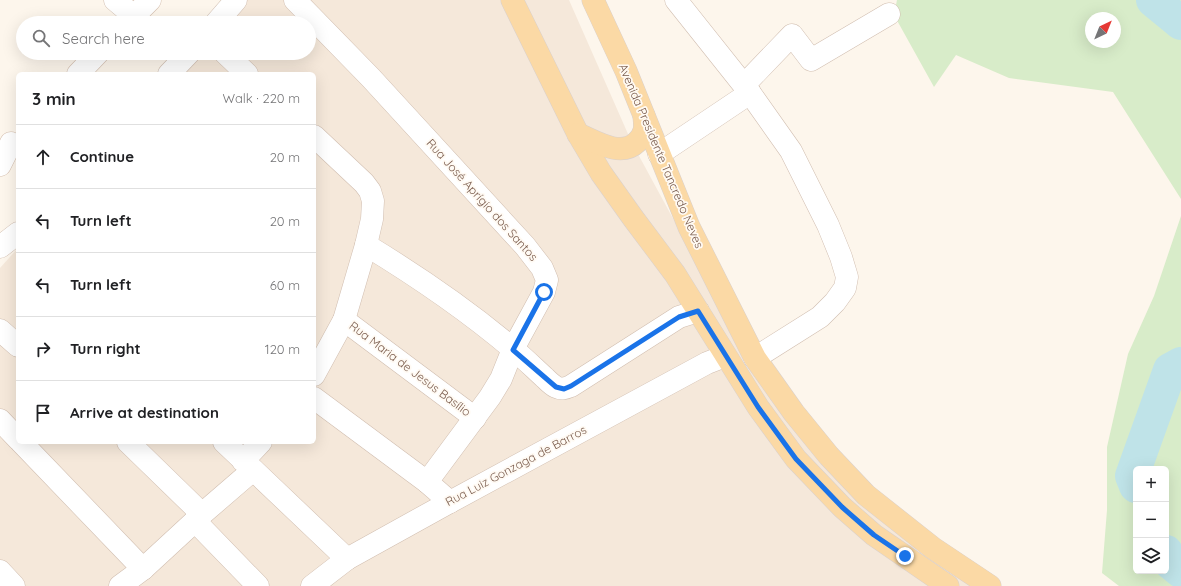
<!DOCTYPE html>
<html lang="en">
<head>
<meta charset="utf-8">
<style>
  body { margin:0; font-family:Quicksand,sans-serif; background:#f2f2f2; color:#202124 }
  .controls { position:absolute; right:12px; bottom:12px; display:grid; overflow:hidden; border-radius:6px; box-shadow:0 4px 16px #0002 }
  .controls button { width:36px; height:36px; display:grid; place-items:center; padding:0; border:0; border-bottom:1px solid #e0e0e0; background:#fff; color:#202124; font:20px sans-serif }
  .compass { position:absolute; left:1085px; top:12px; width:36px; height:36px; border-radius:50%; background:#fff; box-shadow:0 4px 16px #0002; rotate:43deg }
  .stop { position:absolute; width:12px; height:12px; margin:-9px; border:3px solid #1a73e8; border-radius:50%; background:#fff }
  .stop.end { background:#1a73e8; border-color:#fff; box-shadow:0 1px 4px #0008 }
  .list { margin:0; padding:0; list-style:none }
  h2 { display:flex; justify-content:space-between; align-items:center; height:52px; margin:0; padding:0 16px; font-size:17px }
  h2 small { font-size:13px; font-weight:400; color:#757577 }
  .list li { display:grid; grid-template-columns:26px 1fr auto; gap:12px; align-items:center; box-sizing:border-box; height:64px; padding:0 16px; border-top:1px solid #e0e0e0 }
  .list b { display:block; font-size:15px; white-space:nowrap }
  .list em { font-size:13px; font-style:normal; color:#757577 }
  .icon { flex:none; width:22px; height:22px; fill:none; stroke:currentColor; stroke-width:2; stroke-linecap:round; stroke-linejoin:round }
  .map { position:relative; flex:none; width:1181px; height:586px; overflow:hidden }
  .search { position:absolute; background:#fff; box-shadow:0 4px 16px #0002; left:16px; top:16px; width:300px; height:44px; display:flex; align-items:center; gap:10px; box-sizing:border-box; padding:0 14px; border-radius:22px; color:#757577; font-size:15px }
  .panel { position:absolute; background:#fff; box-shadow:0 4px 16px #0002; left:16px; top:72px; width:300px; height:372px; border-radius:6px }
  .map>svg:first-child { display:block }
</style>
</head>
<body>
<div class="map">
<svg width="1181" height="586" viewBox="0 0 1181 586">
  <rect width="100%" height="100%" fill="#fdf6ec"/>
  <path fill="#f5e8da" d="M241,0H569L632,143L746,353L834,475L997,586H0V268L18,248V442H314V74H175L193,53H309V23H221Z"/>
  <g fill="#d8ecc9" fill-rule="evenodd">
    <path d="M897,0H1181V199L1113,92L1009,78L956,55L934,87L894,15ZM1091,18H1115V42H1091Z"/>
    <path d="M1181,216V586H1119L1102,573L1107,510V447L1128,354L1154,296ZM1136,469H1166V571H1136Z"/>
  </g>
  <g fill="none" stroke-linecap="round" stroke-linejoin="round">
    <g stroke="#bfe3e8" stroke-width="34">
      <path d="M1153,0L1181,23"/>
      <path d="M1136,486L1132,476L1170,370L1181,364"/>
      <path d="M1166,552L1170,562L1181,571"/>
    </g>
    <defs>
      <g id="minor">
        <path d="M115,0L134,16"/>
        <path d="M295,0L371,78L525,246L542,268L547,280L544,292L513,349L501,379L490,397L427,482L450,502"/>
        <path d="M676,0L750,93L791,151L828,225L841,257L847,277L845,288L835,302L820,317L755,358"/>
        <path d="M216,23L236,0"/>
        <path d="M225,53L247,74"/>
        <path d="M169,74L189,53"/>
        <path d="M744,85L792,35L811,60L889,14"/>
        <path d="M314,136L364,183L370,191L373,201L372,219L366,245L344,320L314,375"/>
        <path d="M659,154L750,93"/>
        <path d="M366,245C417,276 467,310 513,349C524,358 534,368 545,378C548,381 552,385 556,387C562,390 566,388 571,386L679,317L698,311"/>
        <path d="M0,247L18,233"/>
        <path d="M344,320L475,418"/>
        <path d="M0,330L18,346"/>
        <path d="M314,398L427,482"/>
        <path d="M0,420L18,439"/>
        <path d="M21,442L143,569"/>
        <path d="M128,442L202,514"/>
        <path d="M224,442L347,559"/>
        <path d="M243,461L261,442"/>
        <path d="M195,521L258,586"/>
        <path d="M0,571L14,586"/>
        <path d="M120,586L143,569L195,521L202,514L253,470"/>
        <path d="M312,586L347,559L450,502L707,363L725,356"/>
      </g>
      <g id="secondary">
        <path d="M127,23L150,0"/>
        <path d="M78,74L98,53"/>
        <path d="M0,165L11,143"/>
      </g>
      <g id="primary">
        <path d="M512,0L578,134L601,173L633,218L675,274L758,407L796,459L842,507L874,535L948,586"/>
        <path d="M593,0L626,71L689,227L755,358L794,413L829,456L866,495L933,548L990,586"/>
        <path d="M578,134C595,141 621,158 637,142C646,133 645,127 644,116"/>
      </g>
    </defs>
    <use href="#minor" stroke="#d1beb0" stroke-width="23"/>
    <use href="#secondary" stroke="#d6c0b0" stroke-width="23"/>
    <use href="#primary" stroke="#dad1cd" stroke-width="23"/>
    <use href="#minor" stroke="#fff" stroke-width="22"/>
    <use href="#secondary" stroke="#fff" stroke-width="22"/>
    <use href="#primary" stroke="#fbd9a5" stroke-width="22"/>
  </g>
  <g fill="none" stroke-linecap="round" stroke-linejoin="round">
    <path stroke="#1a73e8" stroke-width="5" d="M544,292L513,350L556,387L564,389L571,386L679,317L698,311L758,407L796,459L842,507L874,535L905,556"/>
  </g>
  <g text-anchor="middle" stroke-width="3.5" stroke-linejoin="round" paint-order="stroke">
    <g font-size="12" fill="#7a5c4d" stroke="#fffaf3">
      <text transform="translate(661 156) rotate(67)" y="4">Avenida Presidente Tancredo Neves</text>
      <text transform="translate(482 200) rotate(48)" y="4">Rua José Aprígio dos Santos</text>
      <text transform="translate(410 369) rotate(37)" y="4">Rua Maria de Jesus Basílio</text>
      <text transform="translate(516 466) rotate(-28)" y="4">Rua Luiz Gonzaga de Barros</text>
    </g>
  </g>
</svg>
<div class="controls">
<button>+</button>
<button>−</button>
<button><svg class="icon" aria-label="layers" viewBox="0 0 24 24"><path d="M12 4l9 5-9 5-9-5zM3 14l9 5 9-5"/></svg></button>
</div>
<svg class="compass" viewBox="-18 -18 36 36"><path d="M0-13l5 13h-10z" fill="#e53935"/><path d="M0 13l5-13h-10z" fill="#757577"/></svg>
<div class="stop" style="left:544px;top:292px"></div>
<div class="stop end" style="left:905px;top:556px"></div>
<div class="search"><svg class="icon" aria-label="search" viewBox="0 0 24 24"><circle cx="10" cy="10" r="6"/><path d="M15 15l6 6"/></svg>Search here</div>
<section class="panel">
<h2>3 min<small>Walk · 220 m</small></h2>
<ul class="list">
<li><svg class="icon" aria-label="ahead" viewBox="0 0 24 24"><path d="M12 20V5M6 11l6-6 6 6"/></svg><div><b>Continue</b></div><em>20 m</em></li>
<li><svg class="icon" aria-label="left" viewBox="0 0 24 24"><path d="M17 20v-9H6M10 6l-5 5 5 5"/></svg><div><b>Turn left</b></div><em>20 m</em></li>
<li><svg class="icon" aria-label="left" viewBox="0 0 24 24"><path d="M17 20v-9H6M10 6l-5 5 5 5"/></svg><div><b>Turn left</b></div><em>60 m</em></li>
<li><svg class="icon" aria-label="right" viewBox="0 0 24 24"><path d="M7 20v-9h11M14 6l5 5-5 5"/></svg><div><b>Turn right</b></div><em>120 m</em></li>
<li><svg class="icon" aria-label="arrive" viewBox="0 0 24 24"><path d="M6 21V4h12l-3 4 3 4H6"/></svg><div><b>Arrive at destination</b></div></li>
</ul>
</section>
</div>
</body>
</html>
